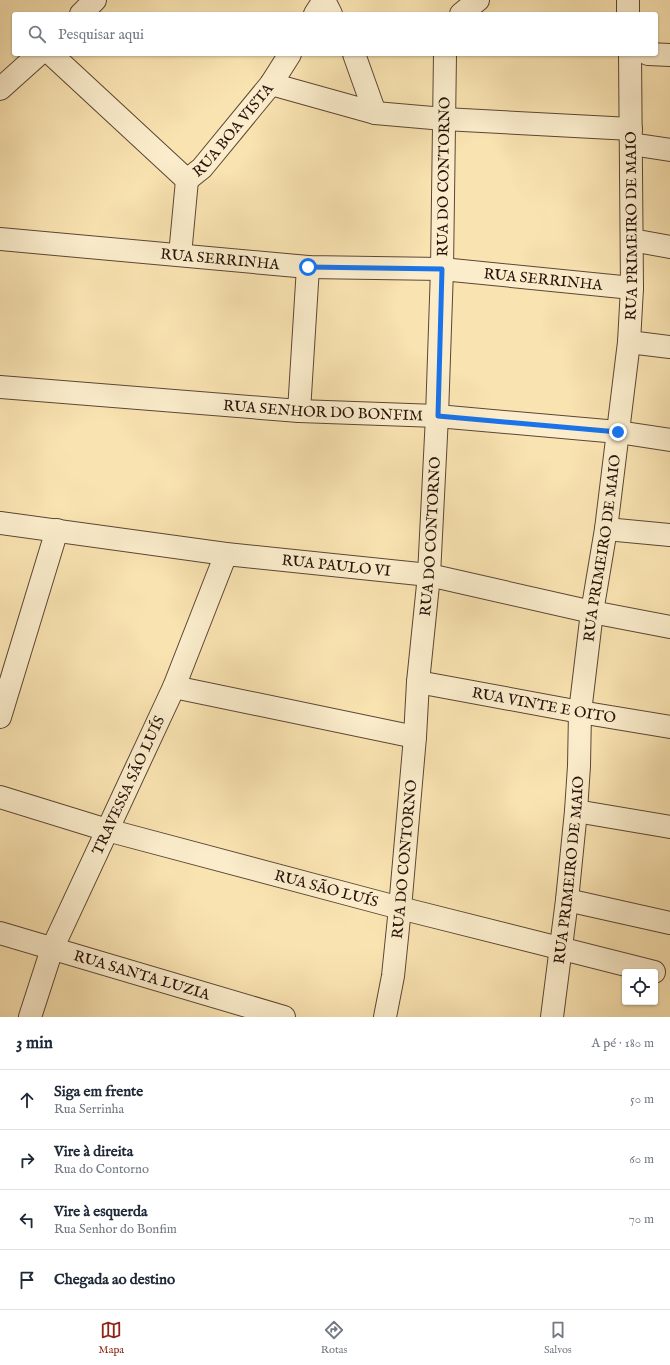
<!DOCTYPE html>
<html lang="pt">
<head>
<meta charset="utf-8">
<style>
  body { margin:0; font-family:"IM FELL English",serif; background:#f2f2f3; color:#1f2937 }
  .controls { position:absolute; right:12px; bottom:12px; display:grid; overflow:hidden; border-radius:4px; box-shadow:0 1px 3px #0004 }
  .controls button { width:36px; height:36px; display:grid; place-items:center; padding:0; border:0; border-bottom:1px solid #e0e1e3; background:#fff; color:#1f2937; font:20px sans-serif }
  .stop { position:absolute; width:12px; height:12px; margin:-9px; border:3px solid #1a73e8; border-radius:50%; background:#fff }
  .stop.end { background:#1a73e8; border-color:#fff; box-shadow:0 1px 4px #0008 }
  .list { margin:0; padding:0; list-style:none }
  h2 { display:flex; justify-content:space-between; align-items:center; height:52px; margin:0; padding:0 16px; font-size:17px }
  h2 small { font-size:13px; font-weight:400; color:#747a83 }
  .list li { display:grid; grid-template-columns:26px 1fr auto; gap:12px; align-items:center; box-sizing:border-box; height:60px; padding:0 16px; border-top:1px solid #e0e1e3 }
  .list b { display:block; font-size:15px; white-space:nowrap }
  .list p { margin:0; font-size:13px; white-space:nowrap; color:#747a83 }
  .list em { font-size:13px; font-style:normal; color:#747a83 }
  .icon { flex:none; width:22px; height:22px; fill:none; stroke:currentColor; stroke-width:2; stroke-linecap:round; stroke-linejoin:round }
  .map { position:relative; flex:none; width:670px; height:1017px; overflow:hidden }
  .search { position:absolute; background:#fff; box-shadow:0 1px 3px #0004; left:12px; right:12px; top:12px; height:44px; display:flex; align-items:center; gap:10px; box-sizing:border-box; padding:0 14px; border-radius:4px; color:#747a83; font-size:15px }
  .sheet { height:292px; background:#fff }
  nav { display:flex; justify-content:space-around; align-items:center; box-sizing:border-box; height:56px; border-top:1px solid #e0e1e3; background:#fff; font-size:11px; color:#747a83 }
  nav a { display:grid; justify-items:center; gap:2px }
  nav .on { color:#8f2418 }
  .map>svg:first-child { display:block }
</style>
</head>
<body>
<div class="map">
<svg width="670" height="1017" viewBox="0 0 670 1017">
  <rect width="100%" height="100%" fill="#f9e3b1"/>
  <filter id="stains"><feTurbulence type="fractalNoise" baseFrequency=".005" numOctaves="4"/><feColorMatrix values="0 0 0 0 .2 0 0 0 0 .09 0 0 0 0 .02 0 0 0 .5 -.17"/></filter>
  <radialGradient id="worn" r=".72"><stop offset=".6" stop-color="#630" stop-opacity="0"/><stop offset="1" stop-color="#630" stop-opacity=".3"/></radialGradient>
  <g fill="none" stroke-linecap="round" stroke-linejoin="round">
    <defs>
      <g id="minor">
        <path d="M628,0V14"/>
        <path d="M81,14L95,0"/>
        <path d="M315,14L324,0L331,14"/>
        <path d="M461,14L478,0"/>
        <path d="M51,54L187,180"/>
        <path d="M354,54L375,113"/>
        <path d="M648,54L670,55"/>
        <path d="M271,84L375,113L444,119L631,129"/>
        <path d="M0,89L39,54"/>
        <path d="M631,144L670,150"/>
        <path id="s1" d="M187,180L202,168L271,84L290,54"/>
        <path id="s2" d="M0,239L308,267L442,269L632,288"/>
        <path d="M632,240L670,247"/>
        <path d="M180,255L187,180"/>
        <path d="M629,342L670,347"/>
        <path id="s3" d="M0,387L299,411L437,416L618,432L670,440"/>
        <path d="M299,411L308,267"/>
        <path id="s4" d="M0,523L226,554L429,575L592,612L670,627"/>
        <path d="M606,529L670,535"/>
        <path id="s5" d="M418,682L580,712L670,727"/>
        <path d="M174,687L415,737"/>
        <path d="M0,717L57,530"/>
        <path id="s6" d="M0,797L107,830L400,908L654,972"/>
        <path d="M576,811L670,827"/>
        <path d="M567,900L670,923"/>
        <path id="s7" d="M0,933L284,1017"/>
        <path id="s8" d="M30,1017L52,949L174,687L226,554"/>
        <path id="s9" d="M385,1017L393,976L400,908L415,737L418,682L429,575L437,416L442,269L445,54"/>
        <path id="s10" d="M552,1017L567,900L576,811L579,766L580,712L592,612L606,529L629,342L632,288L630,54"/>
      </g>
    </defs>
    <use href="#minor" stroke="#5c4634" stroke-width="24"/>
    <use href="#minor" stroke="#fbedcc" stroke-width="22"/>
  </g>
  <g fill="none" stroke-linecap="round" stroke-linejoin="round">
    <path stroke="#1a73e8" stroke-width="5" d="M308,267L442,269L438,416L618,432"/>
  </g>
  <g text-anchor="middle" stroke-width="3" stroke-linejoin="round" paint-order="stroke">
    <g font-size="15" fill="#28120a" stroke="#fbedcc">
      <text dy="5" stroke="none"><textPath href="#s1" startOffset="68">RUA BOA VISTA</textPath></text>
      <text dy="5" stroke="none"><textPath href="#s9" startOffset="843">RUA DO CONTORNO</textPath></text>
      <text dy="5" stroke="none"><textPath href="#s10" startOffset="796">RUA PRIMEIRO DE MAIO</textPath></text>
      <text dy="5" stroke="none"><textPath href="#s2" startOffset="221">RUA SERRINHA</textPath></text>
      <text dy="5" stroke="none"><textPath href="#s2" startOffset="545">RUA SERRINHA</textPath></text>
      <text dy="5" stroke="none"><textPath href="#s3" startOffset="324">RUA SENHOR DO BONFIM</textPath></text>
      <text dy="5" stroke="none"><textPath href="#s9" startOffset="483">RUA DO CONTORNO</textPath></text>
      <text dy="5" stroke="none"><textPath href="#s10" startOffset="472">RUA PRIMEIRO DE MAIO</textPath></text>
      <text dy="5" stroke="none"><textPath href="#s4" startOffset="339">RUA PAULO VI</textPath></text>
      <text dy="5" stroke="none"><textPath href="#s5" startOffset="128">RUA VINTE E OITO</textPath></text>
      <text dy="5" stroke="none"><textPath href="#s8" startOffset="252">TRAVESSA SÃO LUÍS</textPath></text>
      <text dy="5" stroke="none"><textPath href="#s9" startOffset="159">RUA DO CONTORNO</textPath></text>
      <text dy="5" stroke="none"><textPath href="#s10" startOffset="148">RUA PRIMEIRO DE MAIO</textPath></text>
      <text dy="5" stroke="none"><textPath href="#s6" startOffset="339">RUA SÃO LUÍS</textPath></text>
      <text dy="5" stroke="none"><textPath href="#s7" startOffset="148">RUA SANTA LUZIA</textPath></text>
    </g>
  </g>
  <rect width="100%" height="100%" filter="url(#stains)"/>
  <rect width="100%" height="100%" fill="url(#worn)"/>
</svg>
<div class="controls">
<button><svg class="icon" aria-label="locate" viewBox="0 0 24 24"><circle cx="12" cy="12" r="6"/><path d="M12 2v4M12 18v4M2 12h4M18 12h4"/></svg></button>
</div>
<div class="stop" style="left:308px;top:267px"></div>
<div class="stop end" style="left:618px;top:432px"></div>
<div class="search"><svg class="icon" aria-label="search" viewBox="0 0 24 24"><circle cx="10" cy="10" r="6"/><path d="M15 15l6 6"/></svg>Pesquisar aqui</div>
</div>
<section class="sheet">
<h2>3 min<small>A pé · 180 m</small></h2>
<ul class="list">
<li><svg class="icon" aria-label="ahead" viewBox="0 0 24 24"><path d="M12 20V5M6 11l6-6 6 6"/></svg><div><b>Siga em frente</b><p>Rua Serrinha</p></div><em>50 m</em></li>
<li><svg class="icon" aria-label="right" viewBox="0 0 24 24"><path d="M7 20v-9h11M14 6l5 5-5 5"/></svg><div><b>Vire à direita</b><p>Rua do Contorno</p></div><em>60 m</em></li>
<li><svg class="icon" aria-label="left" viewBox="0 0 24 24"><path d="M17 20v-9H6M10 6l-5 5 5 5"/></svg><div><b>Vire à esquerda</b><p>Rua Senhor do Bonfim</p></div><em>70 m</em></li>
<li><svg class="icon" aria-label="arrive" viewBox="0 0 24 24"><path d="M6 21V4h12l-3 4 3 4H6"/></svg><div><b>Chegada ao destino</b></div></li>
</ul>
</section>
<nav>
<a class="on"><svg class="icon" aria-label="map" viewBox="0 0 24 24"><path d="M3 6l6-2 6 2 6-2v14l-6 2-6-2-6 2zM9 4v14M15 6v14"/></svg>Mapa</a>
<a><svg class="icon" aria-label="directions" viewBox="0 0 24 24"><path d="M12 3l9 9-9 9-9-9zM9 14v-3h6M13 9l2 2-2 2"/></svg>Rotas</a>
<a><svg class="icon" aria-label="saved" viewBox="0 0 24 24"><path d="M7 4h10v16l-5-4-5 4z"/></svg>Salvos</a>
</nav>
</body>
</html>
